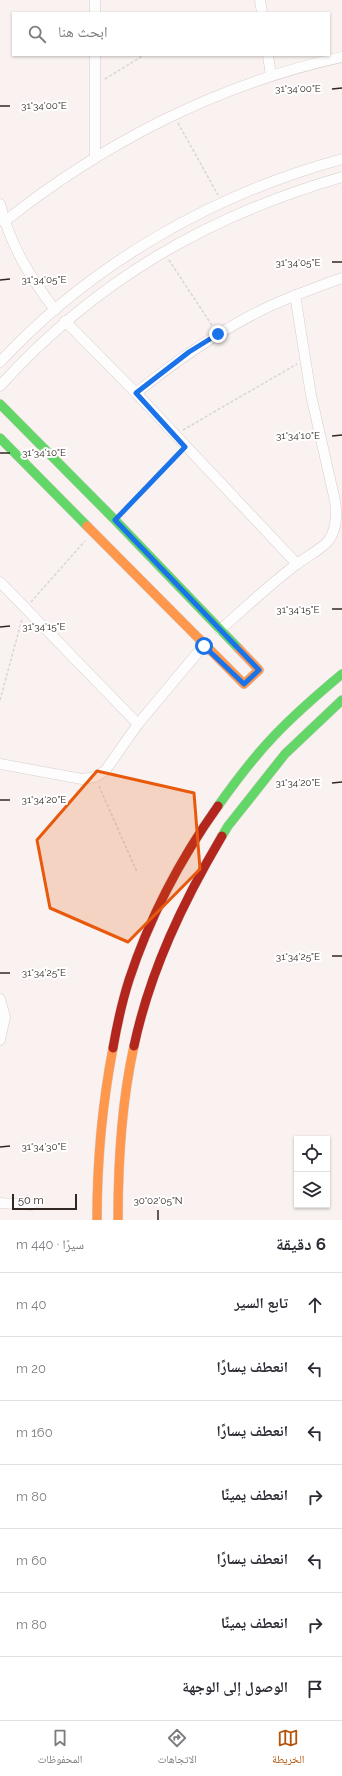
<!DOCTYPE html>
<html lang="ar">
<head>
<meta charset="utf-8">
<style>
  body { margin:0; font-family:Raleway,"Noto Naskh Arabic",sans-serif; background:#f7f7f7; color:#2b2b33; direction:rtl }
  .controls { position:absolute; right:12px; bottom:12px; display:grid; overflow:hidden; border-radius:0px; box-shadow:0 1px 3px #0004 }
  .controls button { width:36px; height:36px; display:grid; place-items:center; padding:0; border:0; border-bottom:1px solid #e1e1e2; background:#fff; color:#2b2b33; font:20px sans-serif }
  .scale { position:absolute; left:12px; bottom:10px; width:65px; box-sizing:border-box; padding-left:4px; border:2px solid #322723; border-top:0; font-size:11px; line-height:14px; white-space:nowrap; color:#322723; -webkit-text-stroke:3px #fff; paint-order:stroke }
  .stop { position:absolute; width:12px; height:12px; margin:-9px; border:3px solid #1a73e8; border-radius:50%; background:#fff }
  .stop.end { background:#1a73e8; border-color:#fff; box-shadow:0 1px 4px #0008 }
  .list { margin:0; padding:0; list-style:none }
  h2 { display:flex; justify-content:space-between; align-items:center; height:52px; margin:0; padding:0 16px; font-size:17px }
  h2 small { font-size:13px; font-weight:400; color:#7c7c81 }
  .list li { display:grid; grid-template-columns:26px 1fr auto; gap:12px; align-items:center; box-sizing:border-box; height:64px; padding:0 16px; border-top:1px solid #e1e1e2 }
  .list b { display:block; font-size:15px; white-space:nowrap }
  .list em { font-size:13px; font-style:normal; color:#7c7c81 }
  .icon { flex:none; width:22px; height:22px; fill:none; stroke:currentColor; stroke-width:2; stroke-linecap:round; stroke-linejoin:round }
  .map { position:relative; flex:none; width:342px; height:1220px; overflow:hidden; direction:ltr }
  .search { position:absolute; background:#fff; box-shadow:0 1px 3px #0004; left:12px; right:12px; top:12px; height:44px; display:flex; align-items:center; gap:10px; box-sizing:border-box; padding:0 14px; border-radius:0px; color:#7c7c81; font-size:15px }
  .sheet { height:500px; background:#fff }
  nav { display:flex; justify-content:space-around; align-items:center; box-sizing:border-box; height:56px; border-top:1px solid #e1e1e2; background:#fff; font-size:11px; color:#7c7c81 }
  nav a { display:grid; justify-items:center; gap:2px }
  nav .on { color:#b45309 }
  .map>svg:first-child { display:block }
</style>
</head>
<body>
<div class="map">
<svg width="342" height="1220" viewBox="0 0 342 1220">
  <rect width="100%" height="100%" fill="#f9f2f0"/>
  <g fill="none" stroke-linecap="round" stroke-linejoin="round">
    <defs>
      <g id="street">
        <path d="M260,0L262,13"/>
        <path d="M95,13V0"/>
        <path d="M268,55L271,76"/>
        <path d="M95,157V55"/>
        <path d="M0,204C10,245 30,277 55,310"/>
        <path d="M4,222C103,143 218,84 342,57"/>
        <path d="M65,321L136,393L297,564"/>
        <path d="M0,362C91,264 213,194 342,159"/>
        <path d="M0,386C95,281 207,216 342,177"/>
        <path d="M136,393C177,360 220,330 268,307C292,296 317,287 342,278"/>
        <path d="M0,582L138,724"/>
        <path d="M220,630C245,608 270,584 297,564C307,556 321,550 329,540C337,528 337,515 335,501L311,395L295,295"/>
        <path d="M0,764L82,779L95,777L105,771L138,724L204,645"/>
        <path d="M0,999L5,1017L0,1040"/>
        <path d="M0,1203L32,1205"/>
      </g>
      <g id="fast">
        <path d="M0,404L115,520L239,649"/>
        <path d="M0,438L87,526"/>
        <path d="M218,806C235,782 253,758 274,736C295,714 318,694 342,674"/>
        <path d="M222,836L228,826L285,754L342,700"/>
      </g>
      <g id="slow">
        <path d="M87,526L244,684L259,670L239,649"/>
        <path d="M97,1220C97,1162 102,1105 113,1048"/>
        <path d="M118,1220C118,1161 121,1104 134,1046"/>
      </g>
      <g id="jam">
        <path d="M134,1046C150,971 183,902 222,836"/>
        <path d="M113,1048C117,1025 122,1002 129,980C149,919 181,858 218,806"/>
      </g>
    </defs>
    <use href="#street" stroke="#d7cecb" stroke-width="11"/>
    <use href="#fast" stroke="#d7cecb" stroke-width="10"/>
    <use href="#slow" stroke="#d7cecb" stroke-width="10"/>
    <use href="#jam" stroke="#d7cecb" stroke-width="10"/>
    <g stroke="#d8d5d5" stroke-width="1.5" stroke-dasharray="3 2" stroke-linecap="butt">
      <path d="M105,79L144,55"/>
      <path d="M178,123L218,195"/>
      <path d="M169,260L213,327"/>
      <path d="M183,430L297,364"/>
      <path d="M123,511L180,452"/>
      <path d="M31,602L85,541"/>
      <path d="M0,700L22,619"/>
      <path d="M99,786L137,872"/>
    </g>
    <use href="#street" stroke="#fefdfd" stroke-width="10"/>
    <use href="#fast" stroke="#63d668" stroke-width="9"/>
    <use href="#slow" stroke="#ff974d" stroke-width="9"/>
    <use href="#jam" stroke="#b3261e" stroke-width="9"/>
  </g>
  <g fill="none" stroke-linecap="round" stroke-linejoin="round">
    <path stroke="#1a73e8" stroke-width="5" d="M204,646L244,684L259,670L115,520L185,447L136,393L189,352L218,334"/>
  </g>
  <path fill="#e8590c" fill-opacity="0.2" stroke="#e8590c" stroke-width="3" stroke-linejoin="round" d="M97,771L194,793L200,869L128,942L50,908L37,840Z"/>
  <path fill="none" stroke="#322723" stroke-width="1.5" d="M332,89L342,88M0,106H10M332,262H342M0,280L10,279M332,436L342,435M0,453H10M332,609H342M0,627L10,626M332,783L342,782M0,800H10M332,956H342M0,973H10M0,1147L10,1146M158,1210V1220"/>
  <g font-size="10" text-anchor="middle" fill="#322723" stroke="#fff" stroke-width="4" stroke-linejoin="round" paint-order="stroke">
    <text x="298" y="92">31°34'00"E</text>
    <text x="44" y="109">31°34'00"E</text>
    <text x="298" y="266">31°34'05"E</text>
    <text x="44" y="283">31°34'05"E</text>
    <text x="298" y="439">31°34'10"E</text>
    <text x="44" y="456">31°34'10"E</text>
    <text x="298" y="613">31°34'15"E</text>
    <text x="44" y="630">31°34'15"E</text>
    <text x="298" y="786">31°34'20"E</text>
    <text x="44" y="803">31°34'20"E</text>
    <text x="298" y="960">31°34'25"E</text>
    <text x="44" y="976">31°34'25"E</text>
    <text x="44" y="1150">31°34'30"E</text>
    <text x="158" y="1204">30°02'05"N</text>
  </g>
</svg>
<div class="controls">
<button><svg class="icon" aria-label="locate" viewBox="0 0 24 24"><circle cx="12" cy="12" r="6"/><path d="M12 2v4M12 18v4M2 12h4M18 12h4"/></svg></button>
<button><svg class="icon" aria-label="layers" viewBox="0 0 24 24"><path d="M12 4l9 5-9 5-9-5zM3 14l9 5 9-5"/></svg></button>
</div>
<div class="scale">50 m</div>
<div class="stop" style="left:204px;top:646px"></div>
<div class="stop end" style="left:218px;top:334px"></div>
<div class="search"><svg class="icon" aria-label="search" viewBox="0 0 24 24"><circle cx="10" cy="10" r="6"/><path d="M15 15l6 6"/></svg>ابحث هنا</div>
</div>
<section class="sheet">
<h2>6 دقيقة<small>سيرًا · 440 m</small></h2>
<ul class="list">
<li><svg class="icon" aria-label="ahead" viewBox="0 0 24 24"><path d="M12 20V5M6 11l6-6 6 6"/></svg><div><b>تابع السير</b></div><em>40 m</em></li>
<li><svg class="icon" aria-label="left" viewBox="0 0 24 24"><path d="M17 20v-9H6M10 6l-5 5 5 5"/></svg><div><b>انعطف يسارًا</b></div><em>20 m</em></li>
<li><svg class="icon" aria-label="left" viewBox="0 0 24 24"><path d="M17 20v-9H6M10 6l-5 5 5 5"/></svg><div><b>انعطف يسارًا</b></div><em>160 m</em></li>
<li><svg class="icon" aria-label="right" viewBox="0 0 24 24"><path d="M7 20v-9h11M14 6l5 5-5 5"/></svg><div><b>انعطف يمينًا</b></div><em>80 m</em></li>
<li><svg class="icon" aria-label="left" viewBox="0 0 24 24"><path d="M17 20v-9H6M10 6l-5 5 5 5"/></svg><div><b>انعطف يسارًا</b></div><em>60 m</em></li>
<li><svg class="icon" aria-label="right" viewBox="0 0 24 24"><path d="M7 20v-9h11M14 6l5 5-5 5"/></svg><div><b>انعطف يمينًا</b></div><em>80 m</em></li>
<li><svg class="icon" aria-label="arrive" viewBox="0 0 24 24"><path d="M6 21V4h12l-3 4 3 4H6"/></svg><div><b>الوصول إلى الوجهة</b></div></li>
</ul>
</section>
<nav>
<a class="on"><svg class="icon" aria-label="map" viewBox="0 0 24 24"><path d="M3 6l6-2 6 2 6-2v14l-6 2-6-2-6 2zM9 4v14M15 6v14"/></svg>الخريطة</a>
<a><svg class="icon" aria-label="directions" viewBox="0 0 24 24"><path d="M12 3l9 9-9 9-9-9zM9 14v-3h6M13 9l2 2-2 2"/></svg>الاتجاهات</a>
<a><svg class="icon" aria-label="saved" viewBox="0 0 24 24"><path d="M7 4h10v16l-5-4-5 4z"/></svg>المحفوظات</a>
</nav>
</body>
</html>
